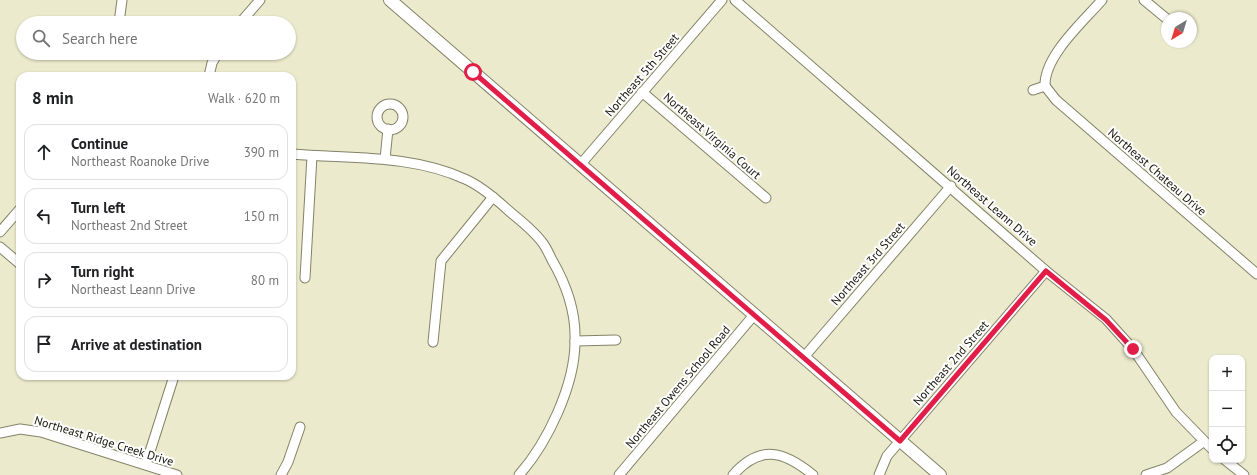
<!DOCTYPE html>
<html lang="en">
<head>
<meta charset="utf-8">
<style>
  body { margin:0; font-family:"PT Sans",sans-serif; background:#f2f2f2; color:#202124 }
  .controls { position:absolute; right:12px; bottom:12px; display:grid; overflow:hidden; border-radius:8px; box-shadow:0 1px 3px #0004 }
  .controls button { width:36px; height:36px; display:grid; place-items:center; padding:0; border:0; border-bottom:1px solid #e0e0e0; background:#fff; color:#202124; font:20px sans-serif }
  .compass { position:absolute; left:1161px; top:12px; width:36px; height:36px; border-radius:50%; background:#fff; box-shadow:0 1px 3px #0004; rotate:218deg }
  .stop { position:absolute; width:12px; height:12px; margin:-9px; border:3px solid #e11d48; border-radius:50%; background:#fff }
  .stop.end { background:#e11d48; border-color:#fff; box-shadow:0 1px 4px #0008 }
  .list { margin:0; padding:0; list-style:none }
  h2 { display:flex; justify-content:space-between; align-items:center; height:52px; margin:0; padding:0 16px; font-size:17px }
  h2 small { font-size:13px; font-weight:400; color:#757577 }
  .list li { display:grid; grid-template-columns:26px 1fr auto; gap:12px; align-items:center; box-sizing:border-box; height:56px; margin:0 8px 8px; padding:0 8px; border:1px solid #e0e0e0; border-radius:12px }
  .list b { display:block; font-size:15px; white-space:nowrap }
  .list p { margin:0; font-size:13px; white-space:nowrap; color:#757577 }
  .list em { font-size:13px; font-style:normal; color:#757577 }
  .icon { flex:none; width:22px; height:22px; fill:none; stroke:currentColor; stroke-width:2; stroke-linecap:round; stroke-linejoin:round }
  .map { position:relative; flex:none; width:1257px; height:475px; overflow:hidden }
  .search { position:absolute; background:#fff; box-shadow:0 1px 3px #0004; left:16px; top:16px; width:280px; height:44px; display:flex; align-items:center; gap:10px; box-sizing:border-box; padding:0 14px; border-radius:22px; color:#757577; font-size:15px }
  .panel { position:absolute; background:#fff; box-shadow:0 1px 3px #0004; left:16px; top:72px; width:280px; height:308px; border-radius:12px }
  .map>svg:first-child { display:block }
</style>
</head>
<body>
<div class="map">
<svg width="1257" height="475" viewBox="0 0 1257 475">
  <rect width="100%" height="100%" fill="#ebeacc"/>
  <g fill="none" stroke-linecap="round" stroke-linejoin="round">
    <defs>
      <g id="minor">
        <path d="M735,0L1046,271L1106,319L1133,349L1176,412L1212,449"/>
        <path d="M1144,0L1167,19"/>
        <path d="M119,23L122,0"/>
        <path d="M240,23L260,0"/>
        <path d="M209,76L212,63L218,53"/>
        <path d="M1045,86L1056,100L1257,274"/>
        <path d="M1033,90L1045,86C1044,56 1083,22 1102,0"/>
        <path d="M642,92L766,198"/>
        <circle cx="390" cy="117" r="13"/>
        <path d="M292,154C350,159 410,154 465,179C481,186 496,199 509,211C520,220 533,230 542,242C546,247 549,254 552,260C566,284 576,312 575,341C575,385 548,442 519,475"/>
        <path d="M385,159L388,129"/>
        <path d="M580,165L722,0"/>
        <path d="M0,232L20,209"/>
        <path d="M0,247L20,264"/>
        <path d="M305,278L312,156"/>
        <path d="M575,341L616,340"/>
        <path d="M433,342L441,261L493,197"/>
        <path d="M804,357L951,186"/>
        <path d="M0,433L20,429L41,432L177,475"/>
        <path d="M1225,460L1244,475"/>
        <path d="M146,464L174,376"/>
        <path d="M281,475L288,462L300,427"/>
        <path d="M619,475L754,315"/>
        <path d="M733,475C760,444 784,451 813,475"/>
        <path d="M879,475L887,456L1046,271"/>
        <path d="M1146,475L1167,468L1203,442"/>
      </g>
      <path id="tertiary" d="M390,0L940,475"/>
    </defs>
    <use href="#minor" stroke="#838267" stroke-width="11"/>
    <use href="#tertiary" stroke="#838267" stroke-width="14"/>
    <use href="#minor" stroke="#fff" stroke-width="9"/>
    <use href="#tertiary" stroke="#fff" stroke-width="12"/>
  </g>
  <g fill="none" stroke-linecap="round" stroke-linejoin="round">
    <path stroke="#e11d48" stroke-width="5" d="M473,72L900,441L1046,271L1106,320L1133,349"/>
  </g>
  <g text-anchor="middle" stroke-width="4" stroke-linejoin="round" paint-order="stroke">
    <g font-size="12" fill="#16160b" stroke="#fff">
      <text transform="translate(642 75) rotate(-49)" y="4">Northeast 5th Street</text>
      <text transform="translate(712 136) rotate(41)" y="4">Northeast Virginia Court</text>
      <text transform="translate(1157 172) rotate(41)" y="4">Northeast Chateau Drive</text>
      <text transform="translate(992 206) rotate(41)" y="4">Northeast Leann Drive</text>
      <text transform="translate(868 264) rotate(-49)" y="4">Northeast 3rd Street</text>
      <text transform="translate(951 363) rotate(-49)" y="4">Northeast 2nd Street</text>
      <text transform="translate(678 387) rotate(-50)" y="4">Northeast Owens School Road</text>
      <text transform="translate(104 441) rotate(17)" y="4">Northeast Ridge Creek Drive</text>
    </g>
  </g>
</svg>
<div class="controls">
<button>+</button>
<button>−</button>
<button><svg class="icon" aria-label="locate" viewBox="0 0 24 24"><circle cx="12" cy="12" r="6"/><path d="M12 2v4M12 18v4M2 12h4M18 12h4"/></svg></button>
</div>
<svg class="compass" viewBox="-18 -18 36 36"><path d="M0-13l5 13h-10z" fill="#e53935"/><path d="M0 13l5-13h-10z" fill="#757577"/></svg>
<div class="stop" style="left:473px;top:72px"></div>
<div class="stop end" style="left:1133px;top:349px"></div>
<div class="search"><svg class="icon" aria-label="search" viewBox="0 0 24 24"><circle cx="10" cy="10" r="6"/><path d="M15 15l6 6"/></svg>Search here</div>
<section class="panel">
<h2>8 min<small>Walk · 620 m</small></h2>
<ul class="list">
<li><svg class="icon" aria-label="ahead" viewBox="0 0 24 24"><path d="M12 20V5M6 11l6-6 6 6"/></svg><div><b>Continue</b><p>Northeast Roanoke Drive</p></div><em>390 m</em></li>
<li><svg class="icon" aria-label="left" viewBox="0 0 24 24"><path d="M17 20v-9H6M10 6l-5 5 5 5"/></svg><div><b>Turn left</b><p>Northeast 2nd Street</p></div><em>150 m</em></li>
<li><svg class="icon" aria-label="right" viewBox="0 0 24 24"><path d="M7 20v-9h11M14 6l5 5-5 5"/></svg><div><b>Turn right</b><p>Northeast Leann Drive</p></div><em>80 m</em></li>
<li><svg class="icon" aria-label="arrive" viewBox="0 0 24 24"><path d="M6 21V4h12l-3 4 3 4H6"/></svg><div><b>Arrive at destination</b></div></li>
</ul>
</section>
</div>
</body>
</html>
